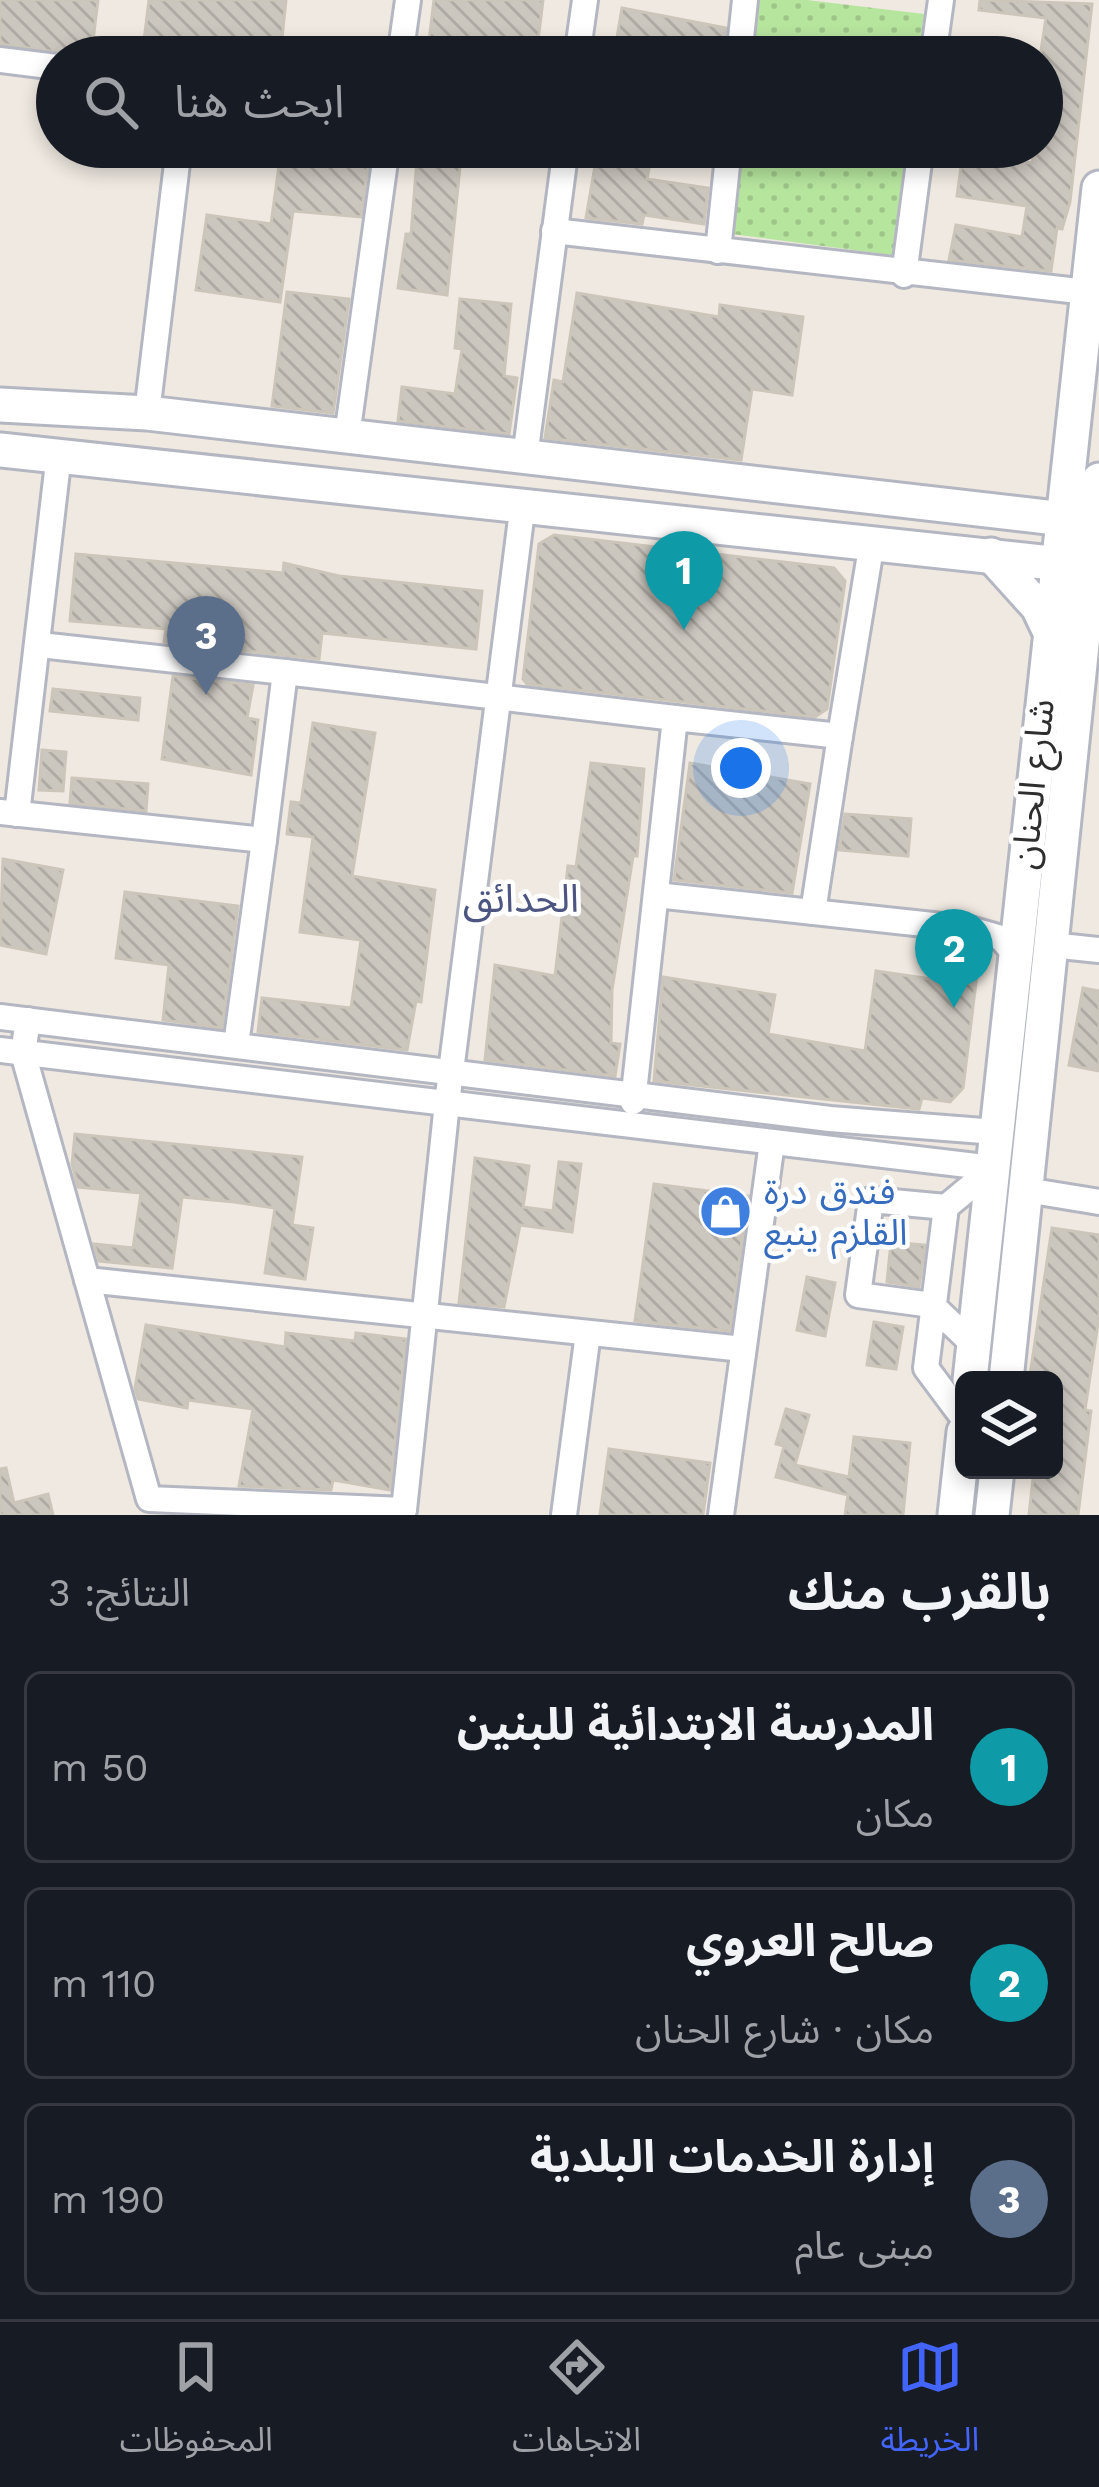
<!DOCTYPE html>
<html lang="ar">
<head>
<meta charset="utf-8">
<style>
  body { margin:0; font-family:"Work Sans","Noto Sans Arabic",sans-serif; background:#20242c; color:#f1f3f6; direction:rtl }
  .controls { position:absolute; right:36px; bottom:36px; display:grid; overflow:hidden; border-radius:18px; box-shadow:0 6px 18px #0003 }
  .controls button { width:108px; height:108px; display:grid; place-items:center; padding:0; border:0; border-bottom:3px solid #363941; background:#171b24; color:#f1f3f6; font:60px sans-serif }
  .you { position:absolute; left:741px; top:768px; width:42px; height:42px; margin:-30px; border:9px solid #fff; border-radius:50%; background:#1a73e8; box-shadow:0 0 0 18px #1a73e833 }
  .badge { display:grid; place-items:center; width:78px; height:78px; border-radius:50%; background:#4264fb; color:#fff; font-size:39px; font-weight:700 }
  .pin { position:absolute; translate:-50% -99px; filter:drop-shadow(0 3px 6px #0008) }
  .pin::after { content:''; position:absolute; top:63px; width:42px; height:36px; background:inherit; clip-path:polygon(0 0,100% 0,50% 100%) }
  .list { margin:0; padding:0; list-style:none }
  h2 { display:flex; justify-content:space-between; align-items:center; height:156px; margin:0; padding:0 48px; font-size:51px }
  h2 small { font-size:39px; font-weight:400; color:#9ea1a6 }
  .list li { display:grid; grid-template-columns:78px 1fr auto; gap:36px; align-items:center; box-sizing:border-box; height:192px; margin:0 24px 24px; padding:0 24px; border:3px solid #363941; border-radius:18px }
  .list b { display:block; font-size:45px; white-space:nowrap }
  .list p { margin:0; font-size:39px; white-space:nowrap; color:#9ea1a6 }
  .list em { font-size:39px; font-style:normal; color:#9ea1a6 }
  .icon { flex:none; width:66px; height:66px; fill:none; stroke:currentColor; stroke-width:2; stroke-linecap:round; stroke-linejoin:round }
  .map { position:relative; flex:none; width:1099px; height:1515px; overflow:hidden; direction:ltr }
  .search { position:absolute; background:#171b24; box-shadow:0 6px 18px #0003; left:36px; right:36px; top:36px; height:132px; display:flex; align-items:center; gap:30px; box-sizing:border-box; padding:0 42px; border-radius:66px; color:#9ea1a6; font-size:45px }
  .sheet { height:804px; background:#171b24 }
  nav { display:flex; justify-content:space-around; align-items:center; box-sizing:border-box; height:168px; border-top:3px solid #363941; background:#171b24; font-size:33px; color:#9ea1a6 }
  nav a { display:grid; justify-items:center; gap:6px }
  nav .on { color:#4264fb }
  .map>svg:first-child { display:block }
</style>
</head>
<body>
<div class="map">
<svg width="1099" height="1515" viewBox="0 0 1099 1515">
  <defs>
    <pattern id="park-dots" width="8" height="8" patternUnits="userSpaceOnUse" patternTransform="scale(3)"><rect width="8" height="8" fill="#b6e59e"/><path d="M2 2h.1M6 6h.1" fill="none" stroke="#9dc588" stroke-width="1.8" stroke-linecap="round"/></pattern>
    <pattern id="building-back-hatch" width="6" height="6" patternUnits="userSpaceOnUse" patternTransform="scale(3)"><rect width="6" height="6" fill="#cbc7bf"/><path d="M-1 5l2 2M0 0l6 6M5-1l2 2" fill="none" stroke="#afaba4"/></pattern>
  </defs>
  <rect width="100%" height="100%" fill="#efe9e1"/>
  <g fill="url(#park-dots)">
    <path d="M757,0H807L924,14L918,57H751Z"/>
    <path d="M741,147H906L892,255L732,234Z"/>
  </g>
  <g fill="url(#building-back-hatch)" stroke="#cbc5ba" stroke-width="3">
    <path d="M0,0H98L91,57L0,44Z"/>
    <path d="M149,0H286L280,57H142Z"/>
    <path d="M434,0H543L536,57H427Z"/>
    <path d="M980,0L1092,4L1070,202L1062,229L1057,228L1051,271L949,260L956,225L1022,237L1027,206L957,196L963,153L1032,163L1035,147H1042L1040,57L1046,18L979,10Z"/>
    <path d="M622,8L726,28L723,57L614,55Z"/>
    <path d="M418,147H462L447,295L398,288L406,234H411Z"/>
    <path d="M582,147H653L647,179L708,188L704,224L644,215L642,224L586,218L596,160L581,158Z"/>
    <path d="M281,151L368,165L361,217L293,211L280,302L196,290L207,215L271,224Z"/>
    <path d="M287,292L349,299L333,413L272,406Z"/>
    <path d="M577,293L719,317L720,305L803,317L792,395L752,389L741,460L545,438L554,380L563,382Z"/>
    <path d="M460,299L511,304L504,376L517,378L509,434L398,421L402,387L455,394L462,349L455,348Z"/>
    <path d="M554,535L834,568L845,581L827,709L815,717L527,684L523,679L539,544Z"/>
    <path d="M76,554L283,573L284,563L339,576L482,591L476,649L322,633L319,659L164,642L166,629L70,621Z"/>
    <path d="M173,676L253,685L247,718L258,720L251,775L162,759Z"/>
    <path d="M53,689L140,698L138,720L50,711Z"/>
    <path d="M313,723L375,733L352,876L435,890L421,1002L416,1001L407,1050L258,1032L262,998L351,1008L361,940L300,932L313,837L287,834L291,802L301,803Z"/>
    <path d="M42,750L66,752L63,791L39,790Z"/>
    <path d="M591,763L644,769L637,856H633L612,990L611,1043L620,1044L615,1076L485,1060L495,965L555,976L568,866L576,867Z"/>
    <path d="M690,763L810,784L792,893L674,880Z"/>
    <path d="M72,778L148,784L146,811L70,803Z"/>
    <path d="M845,814L911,819L908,856L839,850Z"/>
    <path d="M3,859L63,870L46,954L0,945Z"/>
    <path d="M125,892L238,906L222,1028L163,1020L169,965L116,958Z"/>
    <path d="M942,943L980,950L963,1088L950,1102L922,1098L919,1109L654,1081L663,977L775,995L768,1034L865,1051L876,971L938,980Z"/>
    <path d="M1083,988L1099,991V1071L1069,1065Z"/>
    <path d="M75,1134L302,1157L292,1225L313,1228L305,1279L265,1273L275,1208L234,1202L182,1197L172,1268L99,1261L94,1244L133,1248L141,1193L78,1187L72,1164Z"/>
    <path d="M475,1158L529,1166L523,1207L553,1211L559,1162L581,1164L572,1232L520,1225L504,1307L459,1303Z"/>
    <path d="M654,1184L748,1196L730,1331L635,1321Z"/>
    <path d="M1052,1228L1099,1235V1317L1085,1410L1091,1411L1078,1515H1029L1034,1470H1054V1379L1030,1375Z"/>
    <path d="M891,1242L925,1245L919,1287L887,1282Z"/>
    <path d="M807,1277L835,1283L825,1336L797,1330Z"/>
    <path d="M874,1322L903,1327L896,1369L867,1365Z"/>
    <path d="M146,1325L285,1347L286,1333L355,1341L356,1333L406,1339L390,1490L333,1480L331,1490L239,1486L253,1409L188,1400L187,1408L138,1399L135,1388Z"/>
    <path d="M786,1409L809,1415L795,1465L849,1477L854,1437L910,1443L903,1515H845L848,1495L776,1477L784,1446L776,1444Z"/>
    <path d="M609,1449L710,1463L703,1515H600Z"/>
    <path d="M6,1468L14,1503L48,1494L53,1515H0V1469Z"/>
  </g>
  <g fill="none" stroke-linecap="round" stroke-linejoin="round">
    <defs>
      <g id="minor">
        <path d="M400,57L408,0"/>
        <path d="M577,57L585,0"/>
        <path d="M739,57L745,0"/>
        <path d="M933,57L941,0"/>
        <path d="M0,60L57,67"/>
        <path d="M554,231L1087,292"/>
        <path d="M718,251L729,147"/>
        <path d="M904,275L921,147"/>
        <path d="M147,413L179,147"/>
        <path d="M347,436L387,147"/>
        <path d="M525,457L566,147"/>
        <path d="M40,645L285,672L264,840"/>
        <path d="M285,672L675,718"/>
        <path d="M0,812L264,840L236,1045"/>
        <path d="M17,814L59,454"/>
        <path d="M656,895L970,929L1001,938L1015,954"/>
        <path d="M813,912L840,736"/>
        <path d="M1051,945L1099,950"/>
        <path d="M0,1017L830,1119L996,1132"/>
        <path d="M28,1020L23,1053L149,1499L404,1510L447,1103L523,503"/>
        <path d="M0,1050L993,1168"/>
        <path d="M633,1102L675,718L840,736L872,542"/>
        <path d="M1026,1190L1099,1202"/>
        <path d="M946,1207L871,1200L858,1295L932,1305L974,1345"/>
        <path d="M87,1280L743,1349"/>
        <path d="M964,1419L926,1368L946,1207L993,1168"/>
        <path d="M564,1515L588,1333"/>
        <path d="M721,1515L772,1142"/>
      </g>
      <g id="secondary">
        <path d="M0,405L147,413L1099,523"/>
        <path d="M0,450L1099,568"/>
        <path d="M991,555L1038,607L1048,628"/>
        <path d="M970,1380L1099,188"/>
        <path d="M1006,1380L1099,480"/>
        <path d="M955,1515L964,1432"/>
        <path d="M992,1515L997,1470"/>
      </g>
    </defs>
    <use href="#minor" stroke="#b4b7c1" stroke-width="30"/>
    <use href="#secondary" stroke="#b4b7c1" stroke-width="39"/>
    <use href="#minor" stroke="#fff" stroke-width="24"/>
    <use href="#secondary" stroke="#fff" stroke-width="33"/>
  </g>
  <defs>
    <symbol id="shop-disc" viewBox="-11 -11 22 22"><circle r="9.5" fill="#3f7fe0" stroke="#fff"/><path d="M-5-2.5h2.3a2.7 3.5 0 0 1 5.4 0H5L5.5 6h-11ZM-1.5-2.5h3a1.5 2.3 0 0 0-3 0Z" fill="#fff"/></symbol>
  </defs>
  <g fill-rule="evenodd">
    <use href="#shop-disc" x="696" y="1182" width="59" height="59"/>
  </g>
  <g text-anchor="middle" stroke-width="9" stroke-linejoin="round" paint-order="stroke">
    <g font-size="36" fill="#2e2e2e" stroke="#fff">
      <text transform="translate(1032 784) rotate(-84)" y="13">شارع الحنان</text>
    </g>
    <g font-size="36" fill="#366cbe" stroke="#fff" text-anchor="start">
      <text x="764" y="1204">فندق درة<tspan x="764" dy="41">القلزم ينبع</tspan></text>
    </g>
    <g font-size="39" fill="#4d5680" stroke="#fff">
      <text x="521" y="912">الحدائق</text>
    </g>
  </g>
</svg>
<div class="controls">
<button><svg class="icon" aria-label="layers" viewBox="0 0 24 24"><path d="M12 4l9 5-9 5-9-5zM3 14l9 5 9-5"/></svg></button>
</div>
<div class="you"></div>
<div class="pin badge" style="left:684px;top:630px;background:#0f9aa8">1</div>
<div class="pin badge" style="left:954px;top:1008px;background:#0f9aa8">2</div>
<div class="pin badge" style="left:206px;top:695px;background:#5c6f8a">3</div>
<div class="search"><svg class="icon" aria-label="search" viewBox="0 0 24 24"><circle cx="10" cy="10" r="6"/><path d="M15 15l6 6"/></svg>ابحث هنا</div>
</div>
<section class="sheet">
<h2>بالقرب منك<small>النتائج: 3</small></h2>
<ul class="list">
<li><span class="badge" style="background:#0f9aa8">1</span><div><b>المدرسة الابتدائية للبنين</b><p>مكان</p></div><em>50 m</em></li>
<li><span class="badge" style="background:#0f9aa8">2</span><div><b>صالح العروي</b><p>مكان · شارع الحنان</p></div><em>110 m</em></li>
<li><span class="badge" style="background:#5c6f8a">3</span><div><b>إدارة الخدمات البلدية</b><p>مبنى عام</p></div><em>190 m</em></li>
</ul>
</section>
<nav>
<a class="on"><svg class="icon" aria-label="map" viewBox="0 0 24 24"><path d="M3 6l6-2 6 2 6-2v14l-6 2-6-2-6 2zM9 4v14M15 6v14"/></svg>الخريطة</a>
<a><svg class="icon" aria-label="directions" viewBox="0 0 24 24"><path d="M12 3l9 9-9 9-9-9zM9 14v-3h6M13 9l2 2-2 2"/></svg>الاتجاهات</a>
<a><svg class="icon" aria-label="saved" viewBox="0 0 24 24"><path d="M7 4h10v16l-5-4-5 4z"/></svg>المحفوظات</a>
</nav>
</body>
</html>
